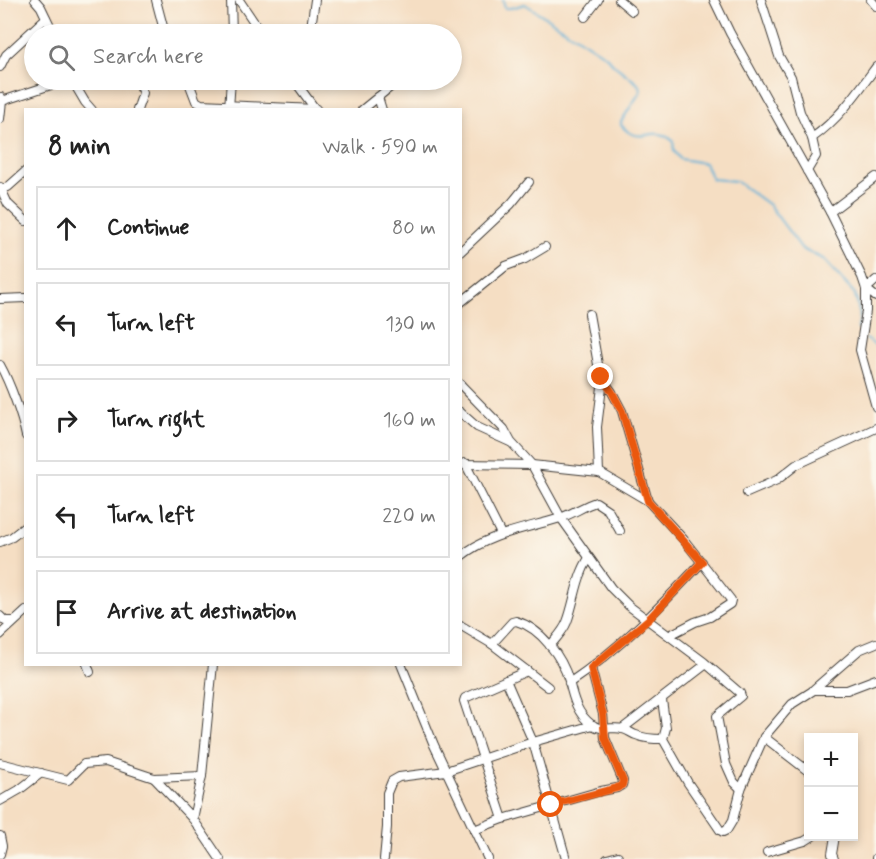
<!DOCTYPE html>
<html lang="en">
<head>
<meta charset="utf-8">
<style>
  body { margin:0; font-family:Mynerve,sans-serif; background:#f6f6f6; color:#222 }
  .controls { position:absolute; right:18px; bottom:18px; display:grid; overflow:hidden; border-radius:0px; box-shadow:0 3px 9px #0003 }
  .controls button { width:54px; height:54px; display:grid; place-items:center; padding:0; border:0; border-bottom:2px solid #e0e0e0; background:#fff; color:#222; font:30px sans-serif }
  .stop { position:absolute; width:18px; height:18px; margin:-14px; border:4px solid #ea580c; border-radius:50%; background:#fff }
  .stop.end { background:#ea580c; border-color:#fff; box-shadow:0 2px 6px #0008 }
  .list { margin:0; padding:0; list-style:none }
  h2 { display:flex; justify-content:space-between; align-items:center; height:78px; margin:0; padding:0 24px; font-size:26px }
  h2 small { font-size:20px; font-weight:400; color:#767676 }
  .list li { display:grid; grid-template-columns:39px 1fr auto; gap:18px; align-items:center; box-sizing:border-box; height:84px; margin:0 12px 12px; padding:0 12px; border:2px solid #e0e0e0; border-radius:0px }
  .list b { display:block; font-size:22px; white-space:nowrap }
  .list em { font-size:20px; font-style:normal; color:#767676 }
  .icon { flex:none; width:33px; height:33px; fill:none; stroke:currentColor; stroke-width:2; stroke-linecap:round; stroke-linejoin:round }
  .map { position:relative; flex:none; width:876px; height:859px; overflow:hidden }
  .search { position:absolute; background:#fff; box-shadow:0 3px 9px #0003; left:24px; top:24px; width:438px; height:66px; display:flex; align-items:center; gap:15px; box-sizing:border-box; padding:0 21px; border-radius:33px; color:#767676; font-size:22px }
  .panel { position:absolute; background:#fff; box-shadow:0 3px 9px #0003; left:24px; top:108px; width:438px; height:558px; border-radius:0px }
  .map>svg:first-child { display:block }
</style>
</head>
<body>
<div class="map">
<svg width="876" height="859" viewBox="0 0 876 859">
  <rect width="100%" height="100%" fill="#fbf7ec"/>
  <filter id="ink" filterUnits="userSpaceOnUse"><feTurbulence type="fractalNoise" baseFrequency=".0167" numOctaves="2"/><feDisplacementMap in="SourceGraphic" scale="12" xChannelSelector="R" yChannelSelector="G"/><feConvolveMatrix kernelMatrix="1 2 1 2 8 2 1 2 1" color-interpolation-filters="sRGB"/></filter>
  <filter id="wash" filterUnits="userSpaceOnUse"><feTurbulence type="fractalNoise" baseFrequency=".008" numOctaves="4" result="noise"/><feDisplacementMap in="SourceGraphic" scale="24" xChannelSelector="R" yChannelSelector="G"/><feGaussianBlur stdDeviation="1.35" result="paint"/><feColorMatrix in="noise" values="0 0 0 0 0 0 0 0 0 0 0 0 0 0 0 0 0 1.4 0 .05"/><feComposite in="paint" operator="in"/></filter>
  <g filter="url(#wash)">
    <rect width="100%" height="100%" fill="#f5dec3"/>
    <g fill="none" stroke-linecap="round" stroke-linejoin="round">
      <g stroke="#5db0d8" stroke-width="2">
        <path d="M503,0L505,8H511L525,4L606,56L614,65L637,83L641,89L640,92L621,122V125C642,149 652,122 673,141L674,151L680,159L705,163L712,179L736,181L769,205L802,249L823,259L855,294L860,315L858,329"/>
        <path d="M866,339L876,346"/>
      </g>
    </g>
  </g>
  <g filter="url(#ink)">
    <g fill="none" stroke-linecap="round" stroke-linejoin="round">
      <defs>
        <g id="minor">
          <path d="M35,0L41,7L54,34"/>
          <path d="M156,0L165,34"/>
          <path d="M231,0L232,34"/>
          <path d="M239,0L262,34"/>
          <path d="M619,0L632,11"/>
          <path d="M714,0L730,33L830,212L862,277L866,289V311L860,350L876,407"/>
          <path d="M761,0L779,56L791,77L800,112L812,138L816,156L807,171"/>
          <path d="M871,0L876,6"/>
          <path d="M585,17L598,0"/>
          <path d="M168,34L201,32L220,34"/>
          <path d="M310,34L315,0"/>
          <path d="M0,67L6,55L46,18"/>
          <path d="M72,80L85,102L92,110"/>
          <path d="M188,80L196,101L201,104L316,109"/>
          <path d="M294,80L316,110"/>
          <path d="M378,97L382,110"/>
          <path d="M2,101L51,85L72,80"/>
          <path d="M229,108L231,80"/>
          <path d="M137,110L143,93L137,80"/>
          <path d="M362,110L399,80"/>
          <path d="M0,119L2,101L1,97"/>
          <path d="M812,138C839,119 857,93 876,67"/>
          <path d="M0,187L8,204L26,221"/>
          <path d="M2,189L8,187L26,171"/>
          <path d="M830,212L876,177"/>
          <path d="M460,252L511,204L529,182"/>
          <path d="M876,280L866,289L876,297"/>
          <path d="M0,299L26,298"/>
          <path d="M460,303L506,266L525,259L545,247"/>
          <path d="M589,314L602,387L597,427L599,472"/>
          <path d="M0,365C10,383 22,416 26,436"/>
          <path d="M601,377L612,392L622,411L648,501"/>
          <path d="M460,384L504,429L511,442L532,465L561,518L611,588L629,606L704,662L740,693L741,696L717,716L726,764L734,782L741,789"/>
          <path d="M460,412L477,427L510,442"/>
          <path d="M465,463L501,534"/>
          <path d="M460,464L532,465L599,472L648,501L684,540L731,600L730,604L710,617L695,622L670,635"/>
          <path d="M747,493L777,480L796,465L876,428"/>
          <path d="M0,542L12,537L26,526"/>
          <path d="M460,557C488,534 524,529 557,519C571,515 583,506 596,502L608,510L620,531"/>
          <path d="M0,616L5,621H13"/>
          <path d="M460,625L492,644L548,687"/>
          <path d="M0,635L26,611"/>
          <path d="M492,644L512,622L516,621C541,628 562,657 569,681C573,698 577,714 592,725C605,732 612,726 623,729C628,730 632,734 636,735C645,739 654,739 663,739"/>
          <path d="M550,646C556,638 563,632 567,622C575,601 576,578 589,558"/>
          <path d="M87,664L90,672"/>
          <path d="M401,664L434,745L488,859"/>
          <path d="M506,680L533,742L566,859"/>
          <path d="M569,683C620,649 661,606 702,562"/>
          <path d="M814,689L859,650L876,643"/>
          <path d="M662,700L666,728L663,739L688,783L720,830L723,832L727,830L733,820L741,789L764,737L792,704L814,690H847L876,679"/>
          <path d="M622,729L705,665"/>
          <path d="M764,737L808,771"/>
          <path d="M0,763L68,780L84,764L106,762L154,778L202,776"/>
          <path d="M154,778L193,819L220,859"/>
          <path d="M0,801L19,790L41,773"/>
          <path d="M193,819L202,776L213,664"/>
          <path d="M503,819L464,701L465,698L527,671"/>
          <path d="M474,830L503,819L601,791L617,788L622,785L623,781L605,738L603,714L591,668"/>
          <path d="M0,836L2,846L0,854"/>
          <path d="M767,852L805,841L813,836"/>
          <path d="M384,859L387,827V793L392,781L399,777L446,771L533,742L593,725"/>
          <path d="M607,859L618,856"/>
          <path d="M834,859L832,854L835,836"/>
          <path d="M876,859V858"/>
        </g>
      </defs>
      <use href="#minor" stroke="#3d3935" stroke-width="10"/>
      <use href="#minor" stroke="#fff" stroke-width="8"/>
    </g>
  </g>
  <g fill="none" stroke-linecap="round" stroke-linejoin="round" filter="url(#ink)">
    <path stroke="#ea580c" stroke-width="8" d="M551,805L617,788L622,785L623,781L605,738L603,714L591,668L649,619L702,562L648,501L622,411L612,392L601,377"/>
  </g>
</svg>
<div class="controls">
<button>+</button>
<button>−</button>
</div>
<div class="stop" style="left:551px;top:805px"></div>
<div class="stop end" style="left:601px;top:377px"></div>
<div class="search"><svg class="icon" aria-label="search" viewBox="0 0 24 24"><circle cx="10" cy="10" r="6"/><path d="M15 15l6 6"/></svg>Search here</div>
<section class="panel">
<h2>8 min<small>Walk · 590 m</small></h2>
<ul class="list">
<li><svg class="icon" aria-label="ahead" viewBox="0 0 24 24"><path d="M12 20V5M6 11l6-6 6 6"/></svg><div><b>Continue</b></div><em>80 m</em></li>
<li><svg class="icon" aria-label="left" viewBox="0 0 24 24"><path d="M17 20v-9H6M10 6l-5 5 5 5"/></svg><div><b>Turn left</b></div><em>130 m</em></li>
<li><svg class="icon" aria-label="right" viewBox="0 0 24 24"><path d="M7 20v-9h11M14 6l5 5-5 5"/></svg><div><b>Turn right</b></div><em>160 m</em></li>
<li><svg class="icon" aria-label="left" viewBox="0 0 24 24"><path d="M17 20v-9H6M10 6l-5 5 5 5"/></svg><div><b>Turn left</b></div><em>220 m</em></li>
<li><svg class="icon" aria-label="arrive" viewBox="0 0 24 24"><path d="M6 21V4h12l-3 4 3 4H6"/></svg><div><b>Arrive at destination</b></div></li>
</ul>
</section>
</div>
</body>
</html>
